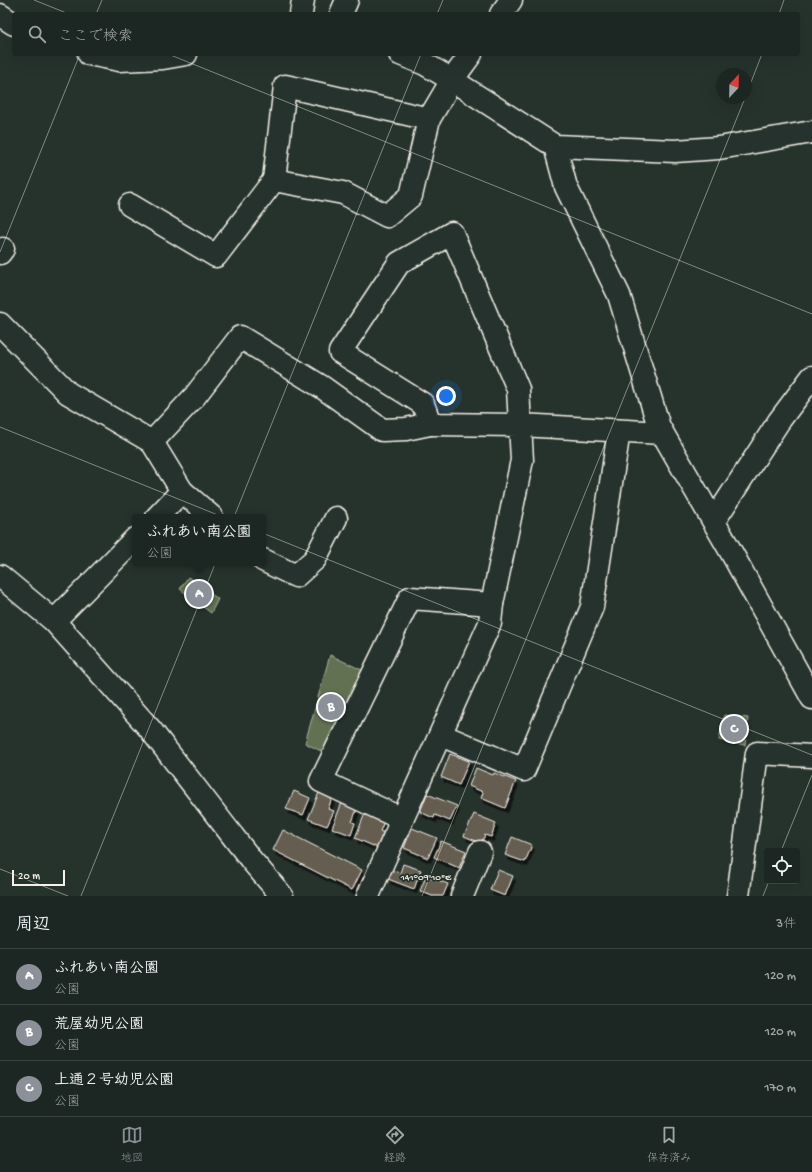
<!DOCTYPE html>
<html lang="ja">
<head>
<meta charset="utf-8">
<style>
  body { margin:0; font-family:"Gochi Hand","Klee One",sans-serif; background:#252e2a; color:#f1f3f6 }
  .controls { position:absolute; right:12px; bottom:12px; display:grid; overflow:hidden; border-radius:4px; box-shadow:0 4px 16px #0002 }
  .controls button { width:36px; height:36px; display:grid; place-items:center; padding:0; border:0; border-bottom:1px solid #3a4340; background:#1c2622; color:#f1f3f6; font:20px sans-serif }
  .compass { position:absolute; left:716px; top:68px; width:36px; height:36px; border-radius:50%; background:#1c2622; box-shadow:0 4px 16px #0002; rotate:22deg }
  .scale { position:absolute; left:12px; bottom:10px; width:53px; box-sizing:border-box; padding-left:4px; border:2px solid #f4f1e8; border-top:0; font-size:11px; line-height:14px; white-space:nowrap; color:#f4f1e8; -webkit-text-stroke:3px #26332d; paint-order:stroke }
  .you { position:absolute; left:446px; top:396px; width:14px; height:14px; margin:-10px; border:3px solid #fff; border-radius:50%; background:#1a73e8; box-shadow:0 0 0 6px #1a73e833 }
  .badge { display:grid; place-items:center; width:26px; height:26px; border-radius:50%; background:#8c9099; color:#fff; font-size:13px; font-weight:700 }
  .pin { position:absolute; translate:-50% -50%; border:2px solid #fff; box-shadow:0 1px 4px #0006 }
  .popup { position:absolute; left:132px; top:514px; width:134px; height:52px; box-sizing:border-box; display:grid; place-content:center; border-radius:4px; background:#1c2622; filter:drop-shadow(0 1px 3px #0005); font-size:13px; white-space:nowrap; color:#a0a5a5 }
  .popup b { font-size:15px; color:#f1f3f6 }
  .popup::after { content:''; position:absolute; left:50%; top:100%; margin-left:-8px; border:8px solid transparent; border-top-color:#1c2622 }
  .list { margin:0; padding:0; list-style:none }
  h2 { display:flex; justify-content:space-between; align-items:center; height:52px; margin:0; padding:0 16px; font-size:17px }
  h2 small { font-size:13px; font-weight:400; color:#a0a5a5 }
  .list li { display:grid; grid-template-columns:26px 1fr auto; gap:12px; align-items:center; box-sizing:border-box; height:56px; padding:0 16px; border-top:1px solid #3a4340 }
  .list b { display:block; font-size:15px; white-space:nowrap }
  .list p { margin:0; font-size:13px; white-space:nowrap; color:#a0a5a5 }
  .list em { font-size:13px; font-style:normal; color:#a0a5a5 }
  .icon { flex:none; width:22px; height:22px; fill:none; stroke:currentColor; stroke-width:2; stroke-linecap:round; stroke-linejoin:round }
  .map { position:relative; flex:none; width:812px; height:896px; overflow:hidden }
  .search { position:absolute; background:#1c2622; box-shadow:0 4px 16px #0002; left:12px; right:12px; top:12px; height:44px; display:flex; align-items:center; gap:10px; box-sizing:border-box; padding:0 14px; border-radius:4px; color:#a0a5a5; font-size:15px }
  .sheet { height:220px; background:#1c2622 }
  nav { display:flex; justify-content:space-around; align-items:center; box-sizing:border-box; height:56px; border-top:1px solid #3a4340; background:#1c2622; font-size:11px; color:#a0a5a5 }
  nav a { display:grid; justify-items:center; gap:2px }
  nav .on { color:#8c9099 }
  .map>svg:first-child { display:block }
</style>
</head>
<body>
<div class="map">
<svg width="812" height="896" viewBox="0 0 812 896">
  <defs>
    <filter id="shadow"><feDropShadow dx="2.5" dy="4.5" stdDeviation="0" flood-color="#0009"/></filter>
  </defs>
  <rect width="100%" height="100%" fill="#26332d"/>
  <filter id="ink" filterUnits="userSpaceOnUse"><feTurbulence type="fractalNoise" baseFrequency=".025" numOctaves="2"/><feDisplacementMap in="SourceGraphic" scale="8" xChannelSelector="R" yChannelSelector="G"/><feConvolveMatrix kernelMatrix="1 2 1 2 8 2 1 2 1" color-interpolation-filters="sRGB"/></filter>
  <g filter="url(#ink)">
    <g fill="#637152" stroke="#acb19d">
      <path d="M188,577L218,599L211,613L180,589Z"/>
      <path d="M330,655L364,671L325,753L305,743Z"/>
      <path d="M724,715L748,718L745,745L719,740Z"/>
    </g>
    <g fill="#655d4f" stroke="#f4f1e8" filter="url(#shadow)">
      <path d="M450,754L469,761L459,785L441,777Z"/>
      <path d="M476,768L493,775L494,773L516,781L505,808L481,798L483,792L469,786Z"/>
      <path d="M320,790L333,795L328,809L334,811L327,826L308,819Z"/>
      <path d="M294,791L310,798L303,815L286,809Z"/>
      <path d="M427,794L457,806L450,821L435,815L434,818L420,812Z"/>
      <path d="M343,800L358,806L352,822L355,823L351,835L332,828Z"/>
      <path d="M366,811L385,819L380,831L384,833L378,848L355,838Z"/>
      <path d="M474,814L496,823L491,837L485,835L481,843L464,836Z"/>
      <path d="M412,828L437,838L428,858L404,848Z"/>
      <path d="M283,830L362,870L352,890L273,850Z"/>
      <path d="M512,837L532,845L525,862L505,855Z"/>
      <path d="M441,841L466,851L459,868L434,857Z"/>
      <path d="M403,864L421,870L414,889L388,879L391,870L400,873Z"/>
      <path d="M498,870L513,876L505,896L490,890Z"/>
      <path d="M426,876L448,884L443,896H432L420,891Z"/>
    </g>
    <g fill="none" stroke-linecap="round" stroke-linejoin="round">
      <defs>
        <g id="minor">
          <path d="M301,14L303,0"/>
          <path d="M341,14L347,0"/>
          <path d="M501,14L511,0"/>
          <path d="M0,15L14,24"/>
          <path d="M89,54L119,60L163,58L186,54"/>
          <path d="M400,54L425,64L452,80L555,146L675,151L719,148L812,132"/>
          <path d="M429,119L285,86L274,180L343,193L387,216L411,196L429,119L452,80L471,54"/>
          <path d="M555,146L566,187L619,295L659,427L730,550L812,698"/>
          <path d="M130,205L216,256L274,180"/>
          <path d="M0,253L3,249"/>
          <path d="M0,324L68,393L152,442L195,396L240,337L322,387L382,430L406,429L430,424"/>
          <path d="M152,442L182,491L212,517"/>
          <path d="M157,517L182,491"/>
          <path d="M714,521L779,421L812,377"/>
          <path d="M263,560L296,576L315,559L336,518"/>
          <path d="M0,576L54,621L150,729L252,861L282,896"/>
          <path d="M54,621L135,539"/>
          <path d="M441,735L524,770L592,607L619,431"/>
          <path d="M402,819L321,781L410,598L492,604"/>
          <path d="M368,896L490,623L492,604L522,460L518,389L452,233L399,263L340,352L423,404L430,424L521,425L662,433"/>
          <path d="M462,896L480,852"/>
          <path d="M738,896L757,753L812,756"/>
        </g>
      </defs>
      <use href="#minor" stroke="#f4f1e8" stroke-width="25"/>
      <use href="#minor" stroke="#26332d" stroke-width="22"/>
    </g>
  </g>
  <path fill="none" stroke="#f4f1e8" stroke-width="1" stroke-opacity="0.45" d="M34,0L69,14M96,14L102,0M437,14L443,0M779,14L784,0M168,54L812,314M746,95L762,54M0,252L80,54M0,427L812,755M781,851L812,775M0,869L68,896M81,896L421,54M422,896L745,98M763,896L769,881"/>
  <g font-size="10" text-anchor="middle" fill="#f4f1e8" stroke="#26332d" stroke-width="3.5" stroke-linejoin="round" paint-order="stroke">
    <text x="426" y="880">141°09'10"E</text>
  </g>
</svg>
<div class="controls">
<button><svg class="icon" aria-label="locate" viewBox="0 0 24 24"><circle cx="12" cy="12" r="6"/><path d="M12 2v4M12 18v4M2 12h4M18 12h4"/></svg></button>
</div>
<svg class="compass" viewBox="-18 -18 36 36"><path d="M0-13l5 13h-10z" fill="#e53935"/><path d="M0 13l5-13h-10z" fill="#a0a5a5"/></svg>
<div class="scale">20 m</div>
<div class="you"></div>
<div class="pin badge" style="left:199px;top:594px">A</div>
<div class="popup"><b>ふれあい南公園</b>公園</div>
<div class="pin badge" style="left:331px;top:707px">B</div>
<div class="pin badge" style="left:734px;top:729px">C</div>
<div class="search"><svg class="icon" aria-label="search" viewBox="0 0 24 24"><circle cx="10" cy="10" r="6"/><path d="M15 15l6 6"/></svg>ここで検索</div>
</div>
<section class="sheet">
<h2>周辺<small>3件</small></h2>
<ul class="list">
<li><span class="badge">A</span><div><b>ふれあい南公園</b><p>公園</p></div><em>120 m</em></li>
<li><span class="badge">B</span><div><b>荒屋幼児公園</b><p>公園</p></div><em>120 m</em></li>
<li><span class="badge">C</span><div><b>上通２号幼児公園</b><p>公園</p></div><em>170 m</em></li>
</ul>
</section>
<nav>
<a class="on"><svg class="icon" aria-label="map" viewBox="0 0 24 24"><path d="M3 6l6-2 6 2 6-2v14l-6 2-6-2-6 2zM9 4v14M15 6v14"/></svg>地図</a>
<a><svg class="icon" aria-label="directions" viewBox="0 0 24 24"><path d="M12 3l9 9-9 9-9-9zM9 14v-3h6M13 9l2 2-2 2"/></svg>経路</a>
<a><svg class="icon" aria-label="saved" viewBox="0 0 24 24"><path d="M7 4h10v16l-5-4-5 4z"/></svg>保存済み</a>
</nav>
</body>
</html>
